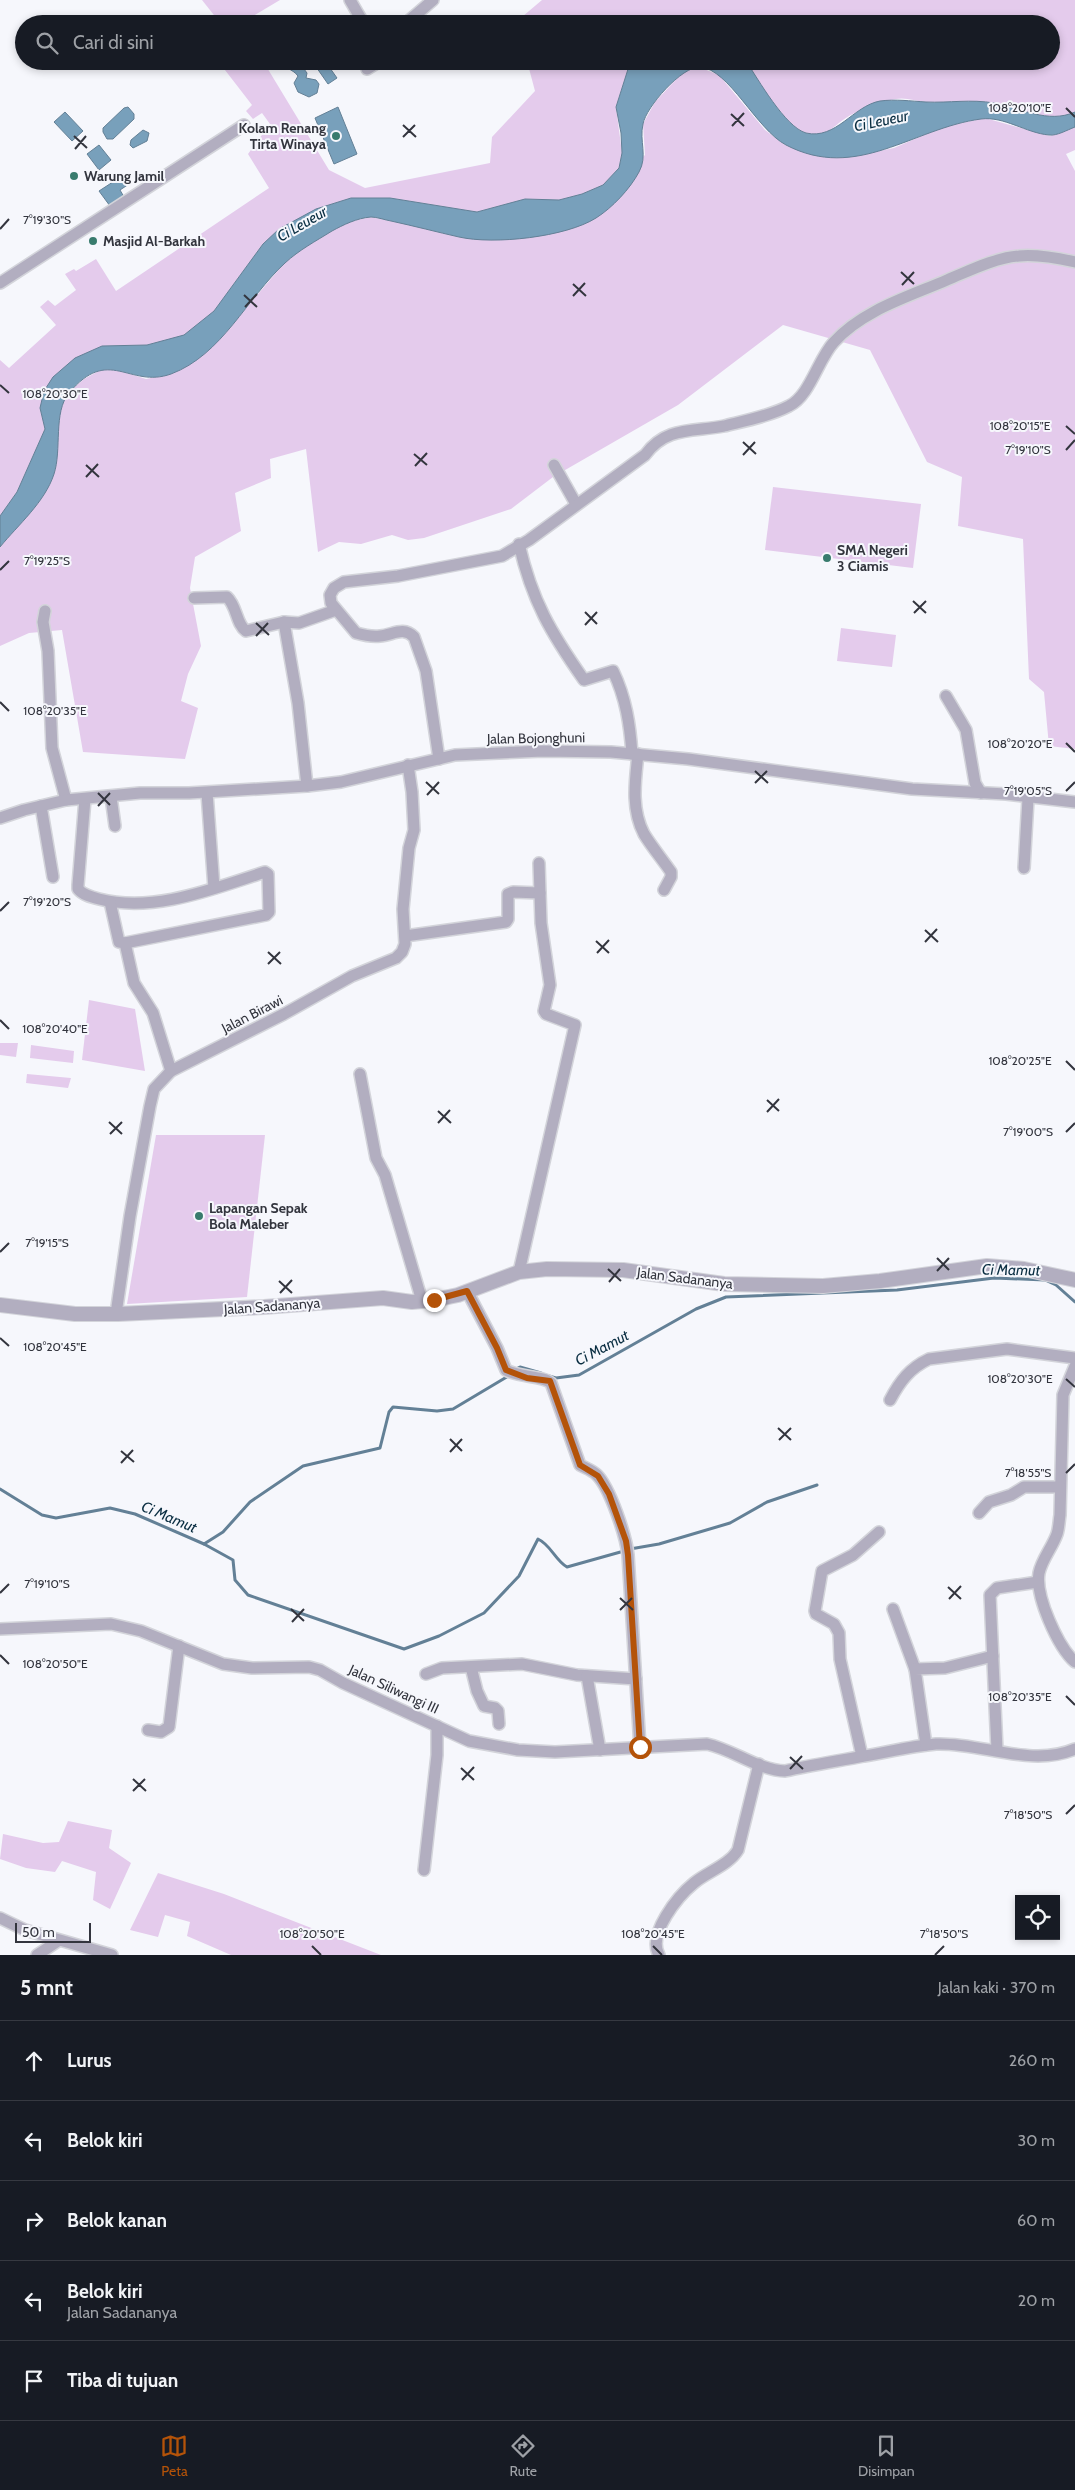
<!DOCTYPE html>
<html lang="id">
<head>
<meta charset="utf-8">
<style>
  body { margin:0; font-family:Cabin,sans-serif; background:#242831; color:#f1f3f6 }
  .controls { position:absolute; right:15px; bottom:15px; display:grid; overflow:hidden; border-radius:0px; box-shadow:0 2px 8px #0003 }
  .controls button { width:45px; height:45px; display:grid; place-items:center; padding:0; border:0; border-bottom:1px solid #363941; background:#171b24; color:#f1f3f6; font:25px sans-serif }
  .scale { position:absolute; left:15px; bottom:12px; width:76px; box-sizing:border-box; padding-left:5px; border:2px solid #33353e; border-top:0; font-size:14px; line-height:18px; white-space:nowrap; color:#33353e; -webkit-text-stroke:4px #f6f7fc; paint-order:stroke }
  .stop { position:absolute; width:15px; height:15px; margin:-11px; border:4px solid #b45309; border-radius:50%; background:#fff }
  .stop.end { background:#b45309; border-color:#fff; box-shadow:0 1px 5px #0008 }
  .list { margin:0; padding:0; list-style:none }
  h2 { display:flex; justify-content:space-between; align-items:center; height:65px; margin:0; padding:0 20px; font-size:21px }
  h2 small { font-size:16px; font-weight:400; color:#9ea1a6 }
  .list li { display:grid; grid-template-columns:32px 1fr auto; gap:15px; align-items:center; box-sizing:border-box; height:80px; padding:0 20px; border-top:1px solid #363941 }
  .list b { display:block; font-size:19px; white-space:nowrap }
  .list p { margin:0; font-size:16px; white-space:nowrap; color:#9ea1a6 }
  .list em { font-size:16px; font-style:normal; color:#9ea1a6 }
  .icon { flex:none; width:28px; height:28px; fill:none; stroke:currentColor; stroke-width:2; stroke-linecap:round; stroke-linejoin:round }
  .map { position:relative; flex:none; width:1075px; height:1955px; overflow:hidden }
  .search { position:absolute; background:#171b24; box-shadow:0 2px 8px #0003; left:15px; right:15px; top:15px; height:55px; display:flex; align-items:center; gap:12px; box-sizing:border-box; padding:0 18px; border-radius:28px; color:#9ea1a6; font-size:19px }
  .sheet { height:465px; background:#171b24 }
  nav { display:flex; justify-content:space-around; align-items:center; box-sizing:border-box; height:70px; border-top:1px solid #363941; background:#171b24; font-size:14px; color:#9ea1a6 }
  nav a { display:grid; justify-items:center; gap:2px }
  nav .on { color:#b45309 }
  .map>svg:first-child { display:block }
</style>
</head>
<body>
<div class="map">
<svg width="1075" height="1955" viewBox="0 0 1075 1955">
  <rect width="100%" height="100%" fill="#f6f7fc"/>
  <g fill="#e4cbec">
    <path d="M202,0H280L240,24H221Z"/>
    <path d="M542,0H1075V112C1048,124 1021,108 994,103C971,99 949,103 926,102C916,101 905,97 896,99C884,101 859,110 849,116C833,125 828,139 806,133C784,127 758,79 746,61H1051V24H517L516,22Z"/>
    <path d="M218,61H263L329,170L365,188L490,163L492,137L535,91L527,61H633L629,66L616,107L622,153L619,168L603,185L582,194L559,200L525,199L477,212L390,198H351L316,209L263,244L214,311L184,336L147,345L102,346L40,408L45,429L17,492L0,516V360L9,368L56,325L40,307L48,300L55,306L76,290L65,274L74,269L76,271L96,259L116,291L269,188L248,154L270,124L262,113L253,119L246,111L252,105Z"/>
    <path d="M699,67L719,75L765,130L785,145L849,157L894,148L942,127L985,118L1050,136L1075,127V150L1066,154L1075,171V749L1049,746L1044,692L1029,679L1023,539L958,526L962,477L927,462L870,350L783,325L678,405L553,477L511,509L424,538L408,540L392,535L361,544L339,542L318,552L306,449L270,459L271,478L235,493L241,531L195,557L190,588L201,646L188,674L181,701L198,708L185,759L83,752L62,630L29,633L0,646V547L48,487L61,404L70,391L84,379L104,368L121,371L146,379L170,374L193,362L225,333L286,261L311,243L347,222L371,217L425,228L463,238L489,239L528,237L570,229L645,155L643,124L655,102L683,72Z"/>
    <path d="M773,487L921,504L913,568L765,550Z"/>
    <path d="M841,628L896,635L892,667L837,661Z"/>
    <path d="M89,1000L135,1009L145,1071L82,1060Z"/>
    <path d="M0,1043H18L16,1057L0,1055Z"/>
    <path d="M31,1045L74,1051L73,1063L30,1058Z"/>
    <path d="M27,1074L71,1078L68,1088L26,1083Z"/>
    <path d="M156,1135H265L247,1297L127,1304Z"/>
    <path d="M68,1821L112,1830L109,1848L131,1863L110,1909L93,1900L96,1872L62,1861L55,1872L26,1868L0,1859L3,1834L43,1843L59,1842Z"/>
    <path d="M158,1873L224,1894L381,1955H231L187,1936L190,1922L165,1915L158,1937L130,1930Z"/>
  </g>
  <g fill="#78a0bb" stroke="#638096">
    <path d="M277,61H298L307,73L306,78L316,80L319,84L317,93L309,97L298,92L294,83L298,76C292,68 284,69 277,61Z"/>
    <path d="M312,61H325L337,78L328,84Z"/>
    <path d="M633,61H746C758,79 785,127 806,133C836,140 853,106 880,101C896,99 910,101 926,102C949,103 971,99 994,103C1021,108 1048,124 1075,112V127C1067,130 1057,136 1049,135C1026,133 1004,116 981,119C913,128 857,182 786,145C756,129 729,69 700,67C682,66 646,107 643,124C639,141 648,156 639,172C630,189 612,208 596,218C566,237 494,245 459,237C437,232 414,226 391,221C385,220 377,217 371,217C357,218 343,225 332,231C316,241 299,250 285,263C247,298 222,355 171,374C129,389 109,345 69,393C53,412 62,450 54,474C45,502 18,525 0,547V516L17,492L45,429L40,408L44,391L53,377L75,358L102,346L147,345L184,335L214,311L263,244L279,229L316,209L351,198H390L477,212L525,199L559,200L582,194L603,185L619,168L622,153L621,133L616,107L629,66Z"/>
    <path d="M128,107L134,114V119L113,139H107L103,132V128L124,108Z"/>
    <path d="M338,107L357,154L334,164L315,118Z"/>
    <path d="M65,112L83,131L72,141L54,122Z"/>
    <path d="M143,130L149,133L147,141L133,148L130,145L131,140Z"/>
    <path d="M99,145L111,160L99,170L87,154Z"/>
    <path d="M119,178L122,183L126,180L129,184L120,190L124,197L110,206L99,191Z"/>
  </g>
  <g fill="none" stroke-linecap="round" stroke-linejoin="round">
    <g stroke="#638096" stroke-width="3">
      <path d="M514,1370L520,1367L541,1373"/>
      <path d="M549,1376L556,1378L579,1375L696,1309L726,1297L897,1290L994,1278L1045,1280L1056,1285L1075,1302"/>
      <path d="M0,1489L42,1515L56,1518L110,1508L135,1514L204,1544L223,1532L250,1502L303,1466L380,1448L389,1412L393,1407L437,1411L453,1409L510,1375"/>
      <path d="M204,1544L233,1560L235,1580L248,1595L404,1649L439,1636L484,1613L519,1576L538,1539C551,1545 555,1560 567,1567L624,1551"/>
      <path d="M630,1549L659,1544L730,1523L767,1502L817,1485"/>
    </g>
    <defs>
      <g id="minor">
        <path d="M350,0L364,24"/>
        <path d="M405,24L433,0"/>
        <path d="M367,69L380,61"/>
        <path d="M0,283L244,125"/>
        <path d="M554,465L576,504"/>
        <path d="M519,544C532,601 551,633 584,680L613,671C626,698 630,725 632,754"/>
        <path d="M194,598L227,597C237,606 236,624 246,631L284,622L299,623L336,610"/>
        <path d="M45,611L43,622L48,651L52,748L66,800"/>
        <path d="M284,622L298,703L307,786"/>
        <path d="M946,696L966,730L975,783L981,793"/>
        <path d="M638,754C635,782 631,809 644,834C652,847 662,859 671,872V877L664,890"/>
        <path d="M439,759L426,671L414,637C403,626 393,635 380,636C372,637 363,635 356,633L331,603L330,595L334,588L344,582L398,576L502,556L529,540L645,455C666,426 693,432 724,426C744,421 770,416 789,406C810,396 818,359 834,342C863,310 908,297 947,280C969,271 994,258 1019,256C1037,254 1057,258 1075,262"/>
        <path d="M207,793L214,888"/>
        <path d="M111,797L115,826"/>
        <path d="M85,799L78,885V889C83,895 91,897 99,899C154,913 212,889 265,872L268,874L269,912L266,915L125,943"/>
        <path d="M41,806L53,877"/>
        <path d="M0,818L24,810L66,800L140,793H189L307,786L341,782L455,755L543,751L611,752L688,759L912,789L1006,794L1075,802"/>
        <path d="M1024,868L1028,799"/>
        <path d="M110,902L119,942L125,943L134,983L153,1013L171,1071"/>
        <path d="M405,936L506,922L508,919V894L513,892L540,893"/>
        <path d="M360,1074L376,1158L385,1175L422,1301"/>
        <path d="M519,1272L575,1025L546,1014L544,1011L550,985L541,923L539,863"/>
        <path d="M467,1291L497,1348L506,1370C517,1377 544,1376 551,1383L580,1465C585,1468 592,1470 597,1475C610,1488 626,1536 628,1555L640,1747"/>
        <path d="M118,1314L117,1307L130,1216L150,1106L154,1089L171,1071L284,1014L352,976L396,958L402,952L405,944L403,909L409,848L414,830L412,792L408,765"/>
        <path d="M1075,1366L1063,1395L1060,1515C1059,1521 1059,1528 1057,1534C1052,1548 1042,1559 1039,1573C1035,1596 1058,1647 1075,1662"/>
        <path d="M890,1400C900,1381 910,1368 929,1359L1007,1349L1075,1358"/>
        <path d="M979,1513L989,1502L1011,1495L1024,1487H1060"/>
        <path d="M893,1609L915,1669"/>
        <path d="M0,1629L111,1624L141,1631L223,1664L252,1668L309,1667L320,1670L343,1683L469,1741L518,1750L555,1752L707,1744C734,1750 758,1770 785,1771C811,1765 838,1761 864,1756C888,1752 912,1746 936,1744C981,1742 1031,1768 1075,1749"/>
        <path d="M471,1667L477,1691L484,1706L495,1708L498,1711L499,1724"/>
        <path d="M426,1674L442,1668L522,1664L577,1675L636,1679"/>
        <path d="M587,1676L600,1750"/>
        <path d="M148,1730L161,1732L169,1727L179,1646"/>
        <path d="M926,1745L915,1669L945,1668L993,1656"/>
        <path d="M997,1750L990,1595L997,1588L1038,1582"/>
        <path d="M862,1756L840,1659L839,1633L834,1624L816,1614L815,1611L822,1571L853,1555L879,1532"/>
        <path d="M424,1870L437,1755V1726"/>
        <path d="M0,1918L25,1930L112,1955"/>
        <path d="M37,1955L58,1941"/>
        <path d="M659,1955C647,1934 678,1896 694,1883C707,1872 729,1865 738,1850L759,1764"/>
      </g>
      <path id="tertiary" d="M0,1305L75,1314H118L264,1307L383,1298L412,1302L434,1300L458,1295L519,1272L547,1269L623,1270L724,1284L823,1286L880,1281L987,1266L1024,1269L1075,1280"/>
    </defs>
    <use href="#minor" stroke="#d3d4da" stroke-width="14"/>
    <use href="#tertiary" stroke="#d3d4da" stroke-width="16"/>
    <use href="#minor" stroke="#b2aec0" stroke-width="11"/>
    <use href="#tertiary" stroke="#b2aec0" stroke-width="14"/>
  </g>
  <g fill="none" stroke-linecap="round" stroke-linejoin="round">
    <path stroke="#b45309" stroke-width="6" d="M434,1300L467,1291L497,1348L506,1370L527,1378L550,1381L580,1465L598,1476L609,1494L626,1541L628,1555L640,1747"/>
  </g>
  <path fill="none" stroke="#33353e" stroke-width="2" d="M1066,108L1075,117M731,114L744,126M403,125L416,137M732,126L744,113M74,136L87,148M403,137L415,125M75,149L86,136M0,229L9,219M901,272L914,284M573,284L586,296M902,285L914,272M244,295L257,307M573,296L585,283M245,307L257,294M0,385L9,393M1066,426L1075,434M743,442L756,454M1066,450L1075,440M414,454L427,465M743,455L755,442M86,465L99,477M415,466L427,453M86,477L98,464M0,570L9,561M913,601L926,613M585,612L597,624M914,613L926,601M256,623L269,635M585,625L597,612M256,636L268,623M0,702L9,711M1066,743L1075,752M755,771L768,783M426,782L439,794M755,783L767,771M1066,791L1075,782M98,793L110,805M427,795L439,782M98,806L110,793M0,911L9,902M925,930L938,942M596,941L609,953M925,942L937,929M268,952L281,964M597,953L609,940M268,964L280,952M0,1020L9,1029M1066,1061L1075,1070M767,1100L779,1111M438,1111L451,1123M767,1112L779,1099M109,1122L122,1134M438,1123L450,1110M1066,1132L1075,1123M110,1134L122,1122M0,1252L9,1243M937,1258L949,1270M608,1269L621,1281M937,1271L949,1258M279,1281L292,1293M609,1282L620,1269M280,1293L292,1280M0,1338L9,1346M1066,1379L1075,1387M778,1428L791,1440M450,1439L462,1451M779,1440L791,1428M121,1451L134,1462M450,1452L462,1439M121,1463L133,1450M1066,1473L1075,1464M948,1587L961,1599M0,1593L9,1584M620,1598L633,1610M949,1599L961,1586M291,1609L304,1621M620,1610L632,1598M292,1622L304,1609M0,1655L9,1664M1066,1696L1075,1705M790,1757L803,1769M461,1768L474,1780M790,1769L802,1756M133,1779L146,1791M462,1780L474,1767M133,1791L145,1779M1066,1814L1075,1805M312,1946L321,1955M653,1946L662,1955M935,1955L944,1946"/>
  <g fill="#387b6d" stroke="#f6f7fc" stroke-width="2">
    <circle cx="336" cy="136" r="5"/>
    <circle cx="74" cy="176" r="5"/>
    <circle cx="93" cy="241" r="5"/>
    <circle cx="827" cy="558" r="5"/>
    <circle cx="199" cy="1216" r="5"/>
  </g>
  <g text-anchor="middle" stroke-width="4" stroke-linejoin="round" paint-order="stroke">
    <g font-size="14" font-weight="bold" fill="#33353e" stroke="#f6f7fc" text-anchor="start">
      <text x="326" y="133" text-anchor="end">Kolam Renang<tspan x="326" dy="16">Tirta Winaya</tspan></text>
      <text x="84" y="181">Warung Jamil</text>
      <text x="103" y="246">Masjid Al-Barkah</text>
      <text x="837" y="555">SMA Negeri<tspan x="837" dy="16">3 Ciamis</tspan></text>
      <text x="209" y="1213">Lapangan Sepak<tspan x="209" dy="16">Bola Maleber</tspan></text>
    </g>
    <g font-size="14" fill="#33353e" stroke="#f6f7fc">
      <text transform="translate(536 738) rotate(-1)" y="5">Jalan Bojonghuni</text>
      <text transform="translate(252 1014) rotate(-27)" y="5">Jalan Birawi</text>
      <text transform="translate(685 1278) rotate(7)" y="5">Jalan Sadananya</text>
      <text transform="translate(272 1306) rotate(-4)" y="5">Jalan Sadananya</text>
      <text transform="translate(394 1689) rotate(25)" y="5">Jalan Siliwangi III</text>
    </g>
    <g font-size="15" font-style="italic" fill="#092d41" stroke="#f6f7fc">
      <text transform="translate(881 121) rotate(-12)" y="5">Ci Leueur</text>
      <text transform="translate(302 224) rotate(-30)" y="5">Ci Leueur</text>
      <text transform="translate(1011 1270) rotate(1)" y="5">Ci Mamut</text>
      <text transform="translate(602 1348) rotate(-28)" y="5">Ci Mamut</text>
      <text transform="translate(169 1517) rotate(23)" y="5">Ci Mamut</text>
    </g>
  </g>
  <g font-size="12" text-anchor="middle" fill="#33353e" stroke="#f6f7fc" stroke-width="4" stroke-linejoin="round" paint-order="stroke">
    <text x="1020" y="112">108°20'10"E</text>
    <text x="47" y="224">7°19'30"S</text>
    <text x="55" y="398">108°20'30"E</text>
    <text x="1020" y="430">108°20'15"E</text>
    <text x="1028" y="454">7°19'10"S</text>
    <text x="47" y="565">7°19'25"S</text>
    <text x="55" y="715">108°20'35"E</text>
    <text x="1020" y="748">108°20'20"E</text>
    <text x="1028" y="795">7°19'05"S</text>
    <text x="47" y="906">7°19'20"S</text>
    <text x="55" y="1033">108°20'40"E</text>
    <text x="1020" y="1065">108°20'25"E</text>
    <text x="1028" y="1136">7°19'00"S</text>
    <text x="47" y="1247">7°19'15"S</text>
    <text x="55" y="1351">108°20'45"E</text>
    <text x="1020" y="1383">108°20'30"E</text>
    <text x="1028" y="1477">7°18'55"S</text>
    <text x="47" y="1588">7°19'10"S</text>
    <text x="55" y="1668">108°20'50"E</text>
    <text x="1020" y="1701">108°20'35"E</text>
    <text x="1028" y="1819">7°18'50"S</text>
    <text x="944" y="1938">7°18'50"S</text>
    <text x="312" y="1938">108°20'50"E</text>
    <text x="653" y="1938">108°20'45"E</text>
  </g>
</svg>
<div class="controls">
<button><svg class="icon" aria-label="locate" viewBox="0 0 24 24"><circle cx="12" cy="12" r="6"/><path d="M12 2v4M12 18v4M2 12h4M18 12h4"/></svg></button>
</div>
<div class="scale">50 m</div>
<div class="stop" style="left:640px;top:1747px"></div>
<div class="stop end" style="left:434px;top:1300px"></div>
<div class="search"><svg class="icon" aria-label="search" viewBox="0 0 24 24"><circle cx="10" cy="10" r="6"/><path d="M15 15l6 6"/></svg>Cari di sini</div>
</div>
<section class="sheet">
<h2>5 mnt<small>Jalan kaki · 370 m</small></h2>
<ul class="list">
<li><svg class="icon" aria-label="ahead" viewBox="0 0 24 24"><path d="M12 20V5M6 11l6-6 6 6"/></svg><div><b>Lurus</b></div><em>260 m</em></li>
<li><svg class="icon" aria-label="left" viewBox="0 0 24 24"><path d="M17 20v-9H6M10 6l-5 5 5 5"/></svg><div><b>Belok kiri</b></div><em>30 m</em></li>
<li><svg class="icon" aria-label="right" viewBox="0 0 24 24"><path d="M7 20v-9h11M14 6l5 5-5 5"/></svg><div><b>Belok kanan</b></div><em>60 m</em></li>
<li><svg class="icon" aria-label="left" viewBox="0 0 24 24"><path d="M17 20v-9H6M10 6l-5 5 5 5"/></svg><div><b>Belok kiri</b><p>Jalan Sadananya</p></div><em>20 m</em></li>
<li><svg class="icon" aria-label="arrive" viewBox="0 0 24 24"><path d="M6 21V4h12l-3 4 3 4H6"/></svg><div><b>Tiba di tujuan</b></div></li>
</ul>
</section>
<nav>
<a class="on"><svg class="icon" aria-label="map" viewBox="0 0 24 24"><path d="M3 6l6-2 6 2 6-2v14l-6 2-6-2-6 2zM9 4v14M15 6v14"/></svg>Peta</a>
<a><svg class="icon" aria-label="directions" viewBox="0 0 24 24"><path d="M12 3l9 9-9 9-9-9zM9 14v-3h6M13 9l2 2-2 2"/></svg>Rute</a>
<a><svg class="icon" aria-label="saved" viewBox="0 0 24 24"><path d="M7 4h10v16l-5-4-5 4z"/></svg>Disimpan</a>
</nav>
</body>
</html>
